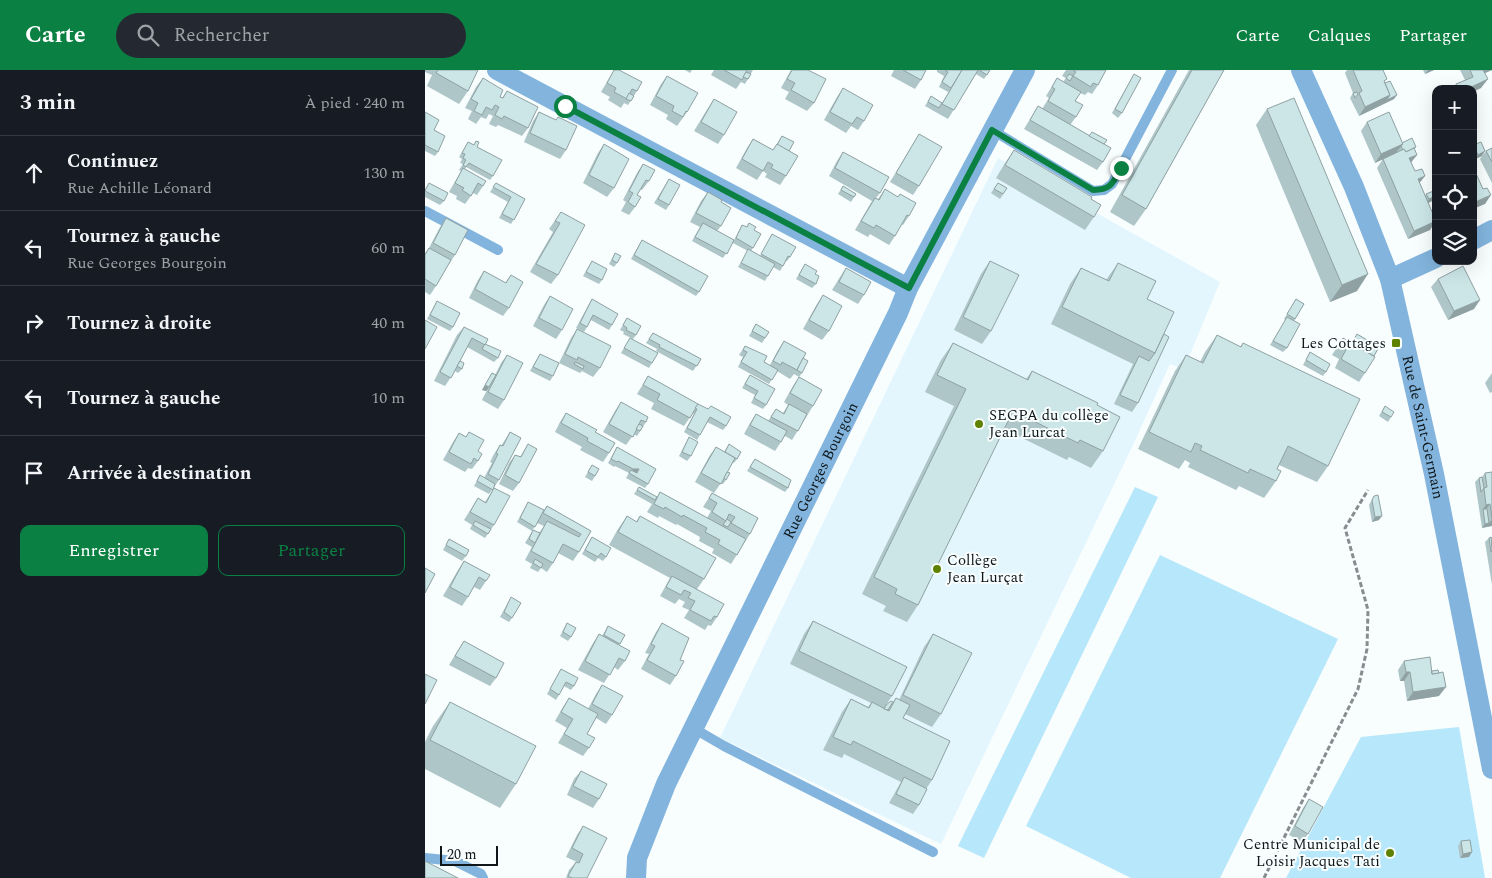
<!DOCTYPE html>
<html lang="fr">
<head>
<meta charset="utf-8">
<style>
  body { margin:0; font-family:Spectral,serif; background:#242831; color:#f1f3f6 }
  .controls { position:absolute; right:15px; top:15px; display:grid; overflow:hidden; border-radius:10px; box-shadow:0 5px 20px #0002 }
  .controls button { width:45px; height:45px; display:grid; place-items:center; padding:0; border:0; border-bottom:1px solid #363941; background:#171b24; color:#f1f3f6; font:25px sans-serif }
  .scale { position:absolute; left:15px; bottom:12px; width:58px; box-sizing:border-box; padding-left:5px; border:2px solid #0f171a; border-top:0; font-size:14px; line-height:18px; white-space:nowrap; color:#0f171a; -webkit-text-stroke:4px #f8fdfe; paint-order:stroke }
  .stop { position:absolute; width:15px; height:15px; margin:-11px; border:4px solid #0b8043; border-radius:50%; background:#fff }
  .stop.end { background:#0b8043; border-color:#fff; box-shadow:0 1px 5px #0008 }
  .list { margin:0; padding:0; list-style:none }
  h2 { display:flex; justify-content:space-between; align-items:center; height:65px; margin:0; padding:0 20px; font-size:21px }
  h2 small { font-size:16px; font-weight:400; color:#9ea1a6 }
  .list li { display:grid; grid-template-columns:32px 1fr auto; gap:15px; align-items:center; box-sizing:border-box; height:75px; padding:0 20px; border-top:1px solid #363941 }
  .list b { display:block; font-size:19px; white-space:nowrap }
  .list p { margin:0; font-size:16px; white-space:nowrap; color:#9ea1a6 }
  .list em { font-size:16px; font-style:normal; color:#9ea1a6 }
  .actions { display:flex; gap:10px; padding:15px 20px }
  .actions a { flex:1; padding:11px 0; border:1px solid #0b8043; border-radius:10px; text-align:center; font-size:18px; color:#0b8043 }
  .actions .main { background:#0b8043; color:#fff }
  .icon { flex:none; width:28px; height:28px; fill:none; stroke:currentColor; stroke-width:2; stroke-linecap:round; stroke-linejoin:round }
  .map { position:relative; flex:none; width:1067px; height:808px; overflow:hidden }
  header { display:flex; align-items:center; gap:30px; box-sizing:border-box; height:70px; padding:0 25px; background:#0b8043; color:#fff }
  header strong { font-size:24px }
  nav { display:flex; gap:28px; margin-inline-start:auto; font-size:18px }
  .search { width:350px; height:45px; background:#242831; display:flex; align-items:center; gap:12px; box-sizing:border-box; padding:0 18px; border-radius:28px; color:#9ea1a6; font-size:19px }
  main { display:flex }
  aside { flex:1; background:#171b24 }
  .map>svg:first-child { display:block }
</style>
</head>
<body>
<header>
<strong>Carte</strong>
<div class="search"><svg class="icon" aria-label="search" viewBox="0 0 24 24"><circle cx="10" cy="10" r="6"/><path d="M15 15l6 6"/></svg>Rechercher</div>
<nav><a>Carte</a><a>Calques</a><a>Partager</a></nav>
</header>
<main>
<aside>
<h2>3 min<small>À pied · 240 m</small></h2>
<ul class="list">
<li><svg class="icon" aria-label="ahead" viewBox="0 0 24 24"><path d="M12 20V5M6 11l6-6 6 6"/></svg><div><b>Continuez</b><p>Rue Achille Léonard</p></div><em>130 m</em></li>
<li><svg class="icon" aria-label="left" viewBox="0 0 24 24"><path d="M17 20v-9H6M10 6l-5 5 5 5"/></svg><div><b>Tournez à gauche</b><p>Rue Georges Bourgoin</p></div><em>60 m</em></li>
<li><svg class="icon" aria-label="right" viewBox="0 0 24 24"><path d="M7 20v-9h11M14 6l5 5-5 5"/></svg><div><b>Tournez à droite</b></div><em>40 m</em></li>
<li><svg class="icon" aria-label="left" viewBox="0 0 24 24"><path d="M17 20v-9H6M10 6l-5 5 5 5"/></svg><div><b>Tournez à gauche</b></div><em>10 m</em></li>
<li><svg class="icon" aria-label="arrive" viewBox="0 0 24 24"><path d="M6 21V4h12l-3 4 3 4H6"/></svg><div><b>Arrivée à destination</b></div></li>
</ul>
<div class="actions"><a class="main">Enregistrer</a><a>Partager</a></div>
</aside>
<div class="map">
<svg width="1067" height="808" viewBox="0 0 1067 808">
  <rect width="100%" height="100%" fill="#f8fdfe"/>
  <path fill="#e3f6fe" d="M573,88L795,212L759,299L745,294L707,377L516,774L295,668Z"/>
  <g fill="#b7e7fa">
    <path d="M710,417L733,427L559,788L533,776Z"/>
    <path d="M735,485L913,569L795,808H706L601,756Z"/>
    <path d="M1034,657L1060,808H861L936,667Z"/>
  </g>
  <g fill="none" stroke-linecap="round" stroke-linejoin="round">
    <path stroke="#878d8f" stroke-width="3" stroke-dasharray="5 2.5" stroke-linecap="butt" d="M839,808L933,619L942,579L943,540L920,458L943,420"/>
    <g stroke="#82b4dd" stroke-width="10">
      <path d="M567,60L668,121L679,120L687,114L747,0"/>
      <path d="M0,141L73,180"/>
      <path d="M268,658L299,676L508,782"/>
      <path d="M0,788L30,791L56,804L58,808"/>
    </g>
    <g stroke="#82b4dd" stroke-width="20">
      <path d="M72,0L483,218"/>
      <path id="s1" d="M876,0L929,117L965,209L1009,404L1067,699"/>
      <path d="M1048,170L1067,160"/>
      <path d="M965,209L1011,188"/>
      <path id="s2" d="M211,808L212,788L241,714L473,243L483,218L600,0"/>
    </g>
  </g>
  <g fill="#afc6c8">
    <path d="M0,0H53L43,21L34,34L2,16L7,5L0,2Z"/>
    <path d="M189,0L212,21L203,35L199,33L196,38L183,30L185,27L176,22Z"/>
    <path d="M260,0H267L265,3Z"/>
    <path d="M289,0H328L320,14L316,12L311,19L286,5Z"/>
    <path d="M366,0H383L389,33L382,41L360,29L364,22L356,18Z"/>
    <path d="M469,0H501L496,10L490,19L466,6Z"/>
    <path d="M512,0H565L559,9L551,4L523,49L500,36L506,26L517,33L525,20L523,22L514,17L519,6L512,2Z"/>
    <path d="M641,0H681L673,15L667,24L663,22L660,25L655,23L650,31L651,47L645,55L679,74L678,92L672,100L599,59L613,36L617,39L624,28L621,26L632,8L638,12L641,8L637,6Z"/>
    <path d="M764,0H799L721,139L709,156L685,142Z"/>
    <path d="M922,0H958L960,13L969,29L934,46L925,28L928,23L920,3Z"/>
    <path d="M998,0H1009L1000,4Z"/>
    <path d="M1035,0H1067L1060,3L1056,18L1027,19L1031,14L1040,10Z"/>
    <path d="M709,4L697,43L693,48L687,43Z"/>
    <path d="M242,6L262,42L252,56L241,49L243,45L225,35L236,14Z"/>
    <path d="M58,8L75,27L77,28L82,21L103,58L97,66L73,55L71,57L64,54L68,46L64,44L61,49L56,47L51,54L43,49L47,41L40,38L51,17Z"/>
    <path d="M418,18L439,51L433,60L426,56L421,63L399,50L412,27Z"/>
    <path d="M289,29L299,65L293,74L269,61L283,38Z"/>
    <path d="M842,39L932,221L905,232L831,55Z"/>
    <path d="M0,42L9,60L13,82L10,86L0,81Z"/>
    <path d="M114,42L131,50L133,47L141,80L135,89L99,72L108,51Z"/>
    <path d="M942,52L977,73L991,77L989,80L986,93L1000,126L1001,124L1011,120V129L1003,133L1005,160L983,169L952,98L958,89L974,82L973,81L971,83L950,93L936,61Z"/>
    <path d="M494,64V116L488,125L465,112Z"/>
    <path d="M357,66L364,81L361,106L355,115L340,107L342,104L338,101L332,110L311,98L322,78L328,69L348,80Z"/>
    <path d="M51,71L52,77L68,106L65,110L41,97L40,99L58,116L52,125L48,123L40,134L31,129L32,126L24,122L36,101L34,100L38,94L35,93L37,89L34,87L43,72L49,75Z"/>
    <path d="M179,74L189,118L182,127L158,113L173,83Z"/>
    <path d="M1048,75L1057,86L1050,89L1048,86Z"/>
    <path d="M1067,78V113L1055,89L1061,81Z"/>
    <path d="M589,80L666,129L669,147L660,160L571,108L580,93Z"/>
    <path d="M418,82L455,123L451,128L453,129L460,119L484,146L478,155L476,154L470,166L464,175L445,164L443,167L430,160L447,131L404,106L412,91Z"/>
    <path d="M218,94L224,111L217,120L215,119L212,125L210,137L204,145L196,141L201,132L198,130L212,103Z"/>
    <path d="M244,109V135L241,140L229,133Z"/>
    <path d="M4,113L19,131L15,135L0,127V119Z"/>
    <path d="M71,113L100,129L86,154L74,148L83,132L65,122Z"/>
    <path d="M573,113L582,118L575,129L566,123Z"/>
    <path d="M418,116L431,124L426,132L413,124Z"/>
    <path d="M283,122L296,132V156L292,161L309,170L317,155L321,157L324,153L329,160L328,178L326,181L335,186L347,164L365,187L362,191H361L355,201L348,197L340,211L313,197L323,181L308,173L298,188L267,171L275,157L265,152L276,131Z"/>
    <path d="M136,142L133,205L126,214L105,202L128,162L124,159Z"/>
    <path d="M21,148L30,185L24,194V193L11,216L5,225L0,222V183L4,178L15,157Z"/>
    <path d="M217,170L274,222L271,226L206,189Z"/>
    <path d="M190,183L192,193L189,197L184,194Z"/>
    <path d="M167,191L177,210L174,214L158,206Z"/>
    <path d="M565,191L566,261L557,274L529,260L556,204Z"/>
    <path d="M693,193L722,229L739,264L713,333L707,342L689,334L708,294L626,254L645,214L656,198L681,210Z"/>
    <path d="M380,194L390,204L391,214L387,218L371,209Z"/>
    <path d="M421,198L439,225L433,234L407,220L415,207Z"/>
    <path d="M59,201L80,213L86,205L84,238L78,246L44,228L53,210Z"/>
    <path d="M1013,209L1049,239L1023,250L1006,217Z"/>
    <path d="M398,225L404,261L397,270L378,259L392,234Z"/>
    <path d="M125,226L137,260L131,269L108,256L119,235Z"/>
    <path d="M167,229L187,255L184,260L166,250L159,262L151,258L164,234Z"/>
    <path d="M871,229L879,234L869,251L862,278L858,282L845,275L861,250L859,249Z"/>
    <path d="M12,231L28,257L25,261L2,249Z"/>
    <path d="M202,248L211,265L208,269L198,264L199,262L195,260Z"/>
    <path d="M331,254L344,262L337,273L324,266Z"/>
    <path d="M39,257L60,274L73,288L69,292L42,277L35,291L37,299L33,303L30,301L20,316L9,311L32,265Z"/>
    <path d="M152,259L175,298L168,307L157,301L155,303L134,293L146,268Z"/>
    <path d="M228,263L276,289L268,301L231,281L232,279L221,273Z"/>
    <path d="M932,264L954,277L940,303L934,312L910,298L914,289L907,285L918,268L926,273Z"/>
    <path d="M792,265L815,277L818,273L903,396L892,412L854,395L852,399L851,411L839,428L814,416L811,420L763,397L765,393L760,390L754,399L713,379L750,301L761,285L775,292L780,282Z"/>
    <path d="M205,268L227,293L224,298L196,283Z"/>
    <path d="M359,271L378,288L377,303L374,307L369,304L365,309L352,301L344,314L313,297L318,287L314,285L320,276L339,292L345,295L353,280Z"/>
    <path d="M528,273L601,309L607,301L672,335L678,381L666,398L644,387L642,390L579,359L493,535L482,552L458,541L461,536L437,524L529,336L500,322L516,290Z"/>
    <path d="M885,282L901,302L898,306L878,295Z"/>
    <path d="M115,284L128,306L125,311L105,301Z"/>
    <path d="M82,285L79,330L73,339L57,330L62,320L61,321L57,320L67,303L70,305L76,293Z"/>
    <path d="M1067,303V322L1065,323L1060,313Z"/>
    <path d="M325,305L341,335L338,339L326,333L330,325L317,318Z"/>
    <path d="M223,306L301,356L298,360L282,352L272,370L259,362L269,344L268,343L259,356L226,339L229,333L212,324Z"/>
    <path d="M374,307L388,336L367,370L360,366L350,381L319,364L325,353L331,344L343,351L351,339L358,343L363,335L359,332L368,316Z"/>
    <path d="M196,332L221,352L212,366L209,364L201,375L178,362L190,341Z"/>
    <path d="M960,336L966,347L963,352L954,346Z"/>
    <path d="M141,343L170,362L184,383L178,392L155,380L157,377L130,362L135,352Z"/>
    <path d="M44,362L53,381V391L47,399L43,398L40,402L18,390L28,372L34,363L41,367Z"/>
    <path d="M85,362L74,410L64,424L49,416L55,405L59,408L67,393L65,392L69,384L75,375L76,376Z"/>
    <path d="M264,367L266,386L262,391L254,386Z"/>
    <path d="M103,374L94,413L88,421L74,414L84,393L90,385L95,387Z"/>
    <path d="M304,374L312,389L309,393L307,392L302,402L301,410L298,414L296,413L289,423L270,412L285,385L291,377L299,382Z"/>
    <path d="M192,377L223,414L220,418L201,408L204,403L190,396L189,397L183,393Z"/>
    <path d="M330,389L363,418L360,422L322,401Z"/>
    <path d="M167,395L170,406L167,411L160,407Z"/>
    <path d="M1067,402V456L1057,458L1050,412L1054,408L1057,407L1060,403Z"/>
    <path d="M214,417L232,427L235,422L282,448L286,441L278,437L287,423L325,464L306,494L287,483L289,479L274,471L275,467L252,454L251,455L234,446L233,448L222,442L227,434L209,424Z"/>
    <path d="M69,418V455L60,468L45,459L47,455L39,450L53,428L60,432Z"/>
    <path d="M949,426L954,450L947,452L944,435Z"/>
    <path d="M103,432L119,440L122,436L166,461L154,482L148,491L133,483L128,493L122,502L116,498L113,502L105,498L107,494L100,490L107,477L100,473L108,460L114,463L119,456L112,453L107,461L92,452Z"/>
    <path d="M202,446L211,452L215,446L279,509L272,519L292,547L286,556L283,555L280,560L259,548L264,540L257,537L260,532L254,529L250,534L235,526L245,508L184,475L193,459Z"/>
    <path d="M167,467L181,487L178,491L173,488L170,492L157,484Z"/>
    <path d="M1066,467H1067V515L1060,472L1064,468Z"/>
    <path d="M24,469L41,486L37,491L18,480Z"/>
    <path d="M39,491L61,511L55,520L49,517L43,527L37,536L18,526L33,500Z"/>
    <path d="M86,527L87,548L84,552L75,547Z"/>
    <path d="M388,551L467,626L459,638L461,635L468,632L471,628L474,630L499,577L508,564L516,644L507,657L480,644L478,648L507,710L501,719L494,735L488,744L464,733L476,712L419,684L417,688L398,680L417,642L426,629L443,637L446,633L365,594L379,564Z"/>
    <path d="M142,553L146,567L143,571L135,566Z"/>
    <path d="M237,553L255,590L251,606L245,615L216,599L224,584L220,583L231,562Z"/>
    <path d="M183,556L200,565L194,575L200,591L193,600L189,597L179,613L153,600L168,573L174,564L177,566Z"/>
    <path d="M39,571L71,608L65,616L24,595L33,580Z"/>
    <path d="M979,591L1007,601L1014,626L982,631L979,611H975L973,600Z"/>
    <path d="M136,599L149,616L146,620L139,616L131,630L122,624Z"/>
    <path d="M177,615L187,645L181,654L171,648L162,663L164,678L158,686L133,673L142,658L130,651L138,637L144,628L163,639L171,624Z"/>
    <path d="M25,632L91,714L75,738L0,699V672L8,656Z"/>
    <path d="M156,701L174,729L168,738L142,725L149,709Z"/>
    <path d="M884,729L883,764L877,772L864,765L878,738Z"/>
    <path d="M158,756L162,808H141L144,800L151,792H152L141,787L152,765Z"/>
    <path d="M1036,771L1044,787L1035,788L1033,776Z"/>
  </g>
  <g fill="#8fa1a2">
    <path d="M1003,0H1009L1000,4Z"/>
    <path d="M1057,0H1067L1051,7Z"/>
    <path d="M1063,9L1056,18L1048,22V19H1042Z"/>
    <path d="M965,25H972L969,29L934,46L940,37Z"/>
    <path d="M978,74L971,83L950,93L956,84Z"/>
    <path d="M1060,81L1057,86L1050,89L1053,85Z"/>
    <path d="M992,85L985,94L984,88Z"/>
    <path d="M1000,106L993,115V109Z"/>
    <path d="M1066,125L1060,134L1048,139V133Z"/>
    <path d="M1011,126V129L1001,134L1004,129Z"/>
    <path d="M1011,151L1005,160L983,169L989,161Z"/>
    <path d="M943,204L932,221L905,232L917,215Z"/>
    <path d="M1055,230L1049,239L1023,250L1029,241Z"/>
    <path d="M60,315L64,317L61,321L57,320Z"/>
    <path d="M208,399H214L211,404H205Z"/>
    <path d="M1065,434L1059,443L1058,439L1061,435Z"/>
    <path d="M957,446L954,450L947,452L950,447Z"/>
    <path d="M1067,449V456L1061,457Z"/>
    <path d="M1064,453L1061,457L1057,458L1060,454Z"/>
    <path d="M981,602H985L979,611H975Z"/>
    <path d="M1021,617L1014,626L982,631L988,622Z"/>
    <path d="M1047,782L1044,787L1035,788L1038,784Z"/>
  </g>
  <g fill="#cce6e8" stroke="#8fa1a2">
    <path d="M13,0H53L43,21L11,3Z"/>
    <path d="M189,0H194L217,12L212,21L207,19L202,29L189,22L191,18L182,13Z"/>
    <path d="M299,0H322L317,10Z"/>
    <path d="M367,0H383L401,9L389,33L366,20L370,13L362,9Z"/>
    <path d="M478,0H501L496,10Z"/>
    <path d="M520,0H537L526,18L517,12L523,2Z"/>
    <path d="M537,0H553L529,40L517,34Z"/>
    <path d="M554,0H565L562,5Z"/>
    <path d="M648,0H681L673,15L668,13L666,17L648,6L651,2Z"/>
    <path d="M767,0H799L721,139L697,125Z"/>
    <path d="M928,0H958L962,9L959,11L965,25L940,37L934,23L937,21Z"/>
    <path d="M1045,0H1058L1063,9L1042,19H1033L1031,14L1048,7Z"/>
    <path d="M321,2L326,4L323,9L318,7Z"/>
    <path d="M644,4L648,6L645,11L641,8Z"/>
    <path d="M709,4L716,8L697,43L690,39Z"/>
    <path d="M242,6L273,23L262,42L261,41L258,47L247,41L249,36L231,26Z"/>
    <path d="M58,8L78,20L75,27L78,28L82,21L113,37L103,58L79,46L77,49L70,45L74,37L70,35L67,40L61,37L57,45L49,41L53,33L46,29Z"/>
    <path d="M632,8L656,22L650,31L658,35L651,47L623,31L630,19L627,17Z"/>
    <path d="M965,11L972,25L962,30L965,25L960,13Z"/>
    <path d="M418,18L448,35L439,51L432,47L427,54L405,42Z"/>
    <path d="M932,22L933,24L930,28L928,23Z"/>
    <path d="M204,23L209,26L206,31L201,29Z"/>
    <path d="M506,26L517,33L514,38L503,32Z"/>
    <path d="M869,28L943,204L917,215L842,39Z"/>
    <path d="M289,29L312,42L299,65L276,52Z"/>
    <path d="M613,36L686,78L678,92L605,50Z"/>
    <path d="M0,42L14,50L9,60L20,66L13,82L0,75Z"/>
    <path d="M114,42L131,50L133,47L152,56L141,80L105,63Z"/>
    <path d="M964,42L978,74L956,84L942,52Z"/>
    <path d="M667,62L682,70L679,74L664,66Z"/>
    <path d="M494,64L517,77L494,116L471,103Z"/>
    <path d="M357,66L369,72L364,81L352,75Z"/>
    <path d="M987,68L991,77L981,82L979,79L978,80L976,76L978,74L977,73Z"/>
    <path d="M328,69L348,80L352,74L373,86L361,106L346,98L348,95L343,92L338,101L317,89Z"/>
    <path d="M51,71L54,72L52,77L77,90L68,106L44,93L41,97L38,95L41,90L38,88L40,84L37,83L43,72L49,75Z"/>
    <path d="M1056,72L1060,81L1053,85L1048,75Z"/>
    <path d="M179,74L204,89L189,118L164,105Z"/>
    <path d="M989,78L992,85L984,88L990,101L997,99L1000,106L993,109L1011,151L989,161L958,89L979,79L981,82Z"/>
    <path d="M1067,78V92L1061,81Z"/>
    <path d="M589,80L667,127L666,129L676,135L669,147L580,95Z"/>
    <path d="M418,82L464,107L455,123L410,98Z"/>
    <path d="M218,94L230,100L224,111L221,110L212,125L216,127L210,137L203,132L208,123L204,121Z"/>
    <path d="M1048,97L1058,119L1062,118L1066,125L1048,133Z"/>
    <path d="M38,98L61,111L58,116L53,113L46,126L37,120L39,118L30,113Z"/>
    <path d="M244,109L255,115L244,135L233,129Z"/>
    <path d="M4,113L23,123L19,131L0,121Z"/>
    <path d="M71,113L100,129L89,150L77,144L86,127L68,117Z"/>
    <path d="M573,113L582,118L578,124L569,119Z"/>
    <path d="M418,116L431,124L429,127L416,120Z"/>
    <path d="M460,119L473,127L475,124L491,133L484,146L482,145L470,166L451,155L449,158L436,151L450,128L454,130Z"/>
    <path d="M1011,120V126L1004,129L1001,124Z"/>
    <path d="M283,122L297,130L296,132L306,138L296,156L271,143Z"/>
    <path d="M136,142L160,155L133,205L111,194L135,153L130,151Z"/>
    <path d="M21,148L43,160L30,185L8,173Z"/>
    <path d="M278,153L309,170L302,184L270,167Z"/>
    <path d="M324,153L331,157L329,160L336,164L328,178L311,168L317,155L322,157Z"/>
    <path d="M347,164L371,177L365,187L363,186L358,196L336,184Z"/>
    <path d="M217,170L283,206L274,222L209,185Z"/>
    <path d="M4,178L26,190L11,216L0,209V185Z"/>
    <path d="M323,179L350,194L343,206L316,193Z"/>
    <path d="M190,183L196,186L192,193L187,190Z"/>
    <path d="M167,191L182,199L177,210L161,202Z"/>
    <path d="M565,191L594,205L566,261L538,247Z"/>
    <path d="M693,193L731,211L722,229L749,242L730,283L637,237L656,198L684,211Z"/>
    <path d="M380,194L392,201L390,204L394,206L391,214L374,205Z"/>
    <path d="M1038,196L1055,230L1029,241L1013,209Z"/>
    <path d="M421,198L446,212L439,225L414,212Z"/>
    <path d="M59,201L81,213L86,205L98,212L84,238L50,219Z"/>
    <path d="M398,225L417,236L404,261L384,250Z"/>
    <path d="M125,226L148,239L137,260L114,248Z"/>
    <path d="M167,229L193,244L187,255L168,245L162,257L155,253Z"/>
    <path d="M871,229L879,234L870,249L862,244Z"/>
    <path d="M12,231L35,243L28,257L5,245Z"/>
    <path d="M862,247L875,254L862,278L848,271Z"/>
    <path d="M202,248L216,256L211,265L201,260L202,258L198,255Z"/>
    <path d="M0,250L12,257L0,279Z"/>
    <path d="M331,254L344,262L340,268L327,261Z"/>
    <path d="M39,257L63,269L60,275L47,268L26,308L15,302Z"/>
    <path d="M152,259L186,276L175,298L153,287L152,290L140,284Z"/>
    <path d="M228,263L276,289L272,296L234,277L235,275L224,269Z"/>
    <path d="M739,264L744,267L713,333L695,325L714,286L724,291L730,283Z"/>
    <path d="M932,264L954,277L949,286L935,278L936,276L928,271Z"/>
    <path d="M792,265L816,277L818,273L935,329L903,396L863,376L852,399L856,401L851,411L825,399L823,403L775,380L777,376L770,373L766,382L724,362L761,285L778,293Z"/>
    <path d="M205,268L233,283L227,293L199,278Z"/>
    <path d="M918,268L950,287L940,303L916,289L921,280L913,276Z"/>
    <path d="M359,271L381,283L372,300L357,292L356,295L348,291Z"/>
    <path d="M528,273L603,310L607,301L673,333L672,335L695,347L678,381L655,370L653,373L588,341L493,535L470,524L472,519L449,507L541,319L512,305Z"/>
    <path d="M60,274L76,281L73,288L57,279Z"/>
    <path d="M320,276L342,286L339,292L353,300L347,310L316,292L322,282L318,280Z"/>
    <path d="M885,282L905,294L901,302L881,290Z"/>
    <path d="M115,284L134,293L128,306L108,297Z"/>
    <path d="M82,285L98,293L79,330L63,322Z"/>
    <path d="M378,288L383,291L377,303L372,300Z"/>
    <path d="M35,291L39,293L37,299L32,296Z"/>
    <path d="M150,292L159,296L158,299L149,294Z"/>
    <path d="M67,303L71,305L64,317L60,315Z"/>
    <path d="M325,305L350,319L341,335L329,328L333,321L320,314Z"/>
    <path d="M223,306L273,334L265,348L232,330L235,324L218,315Z"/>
    <path d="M374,307L397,320L388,336L365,323Z"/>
    <path d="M196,332L223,347L221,352L216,350L208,367L184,354Z"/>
    <path d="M273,334L283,339L286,336L306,347L301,356L285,347L275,365L262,358L272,339L270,338Z"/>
    <path d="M364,334L382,344L373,361L346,347L351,339L359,344Z"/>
    <path d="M960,336L969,342L966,347L957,342Z"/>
    <path d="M141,343L172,360L170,362L190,373L184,383L162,371L163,368L136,353Z"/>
    <path d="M331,344L362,361L356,372L325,355Z"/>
    <path d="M214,354L218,356L215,361L211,359Z"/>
    <path d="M44,362L59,370L53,381L57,384L53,391L49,388L46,394L24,382L34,363L41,367Z"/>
    <path d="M85,362L96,368L74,410L63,404L73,384L71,383L75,375L78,376Z"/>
    <path d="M264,367L273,372L266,386L257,382Z"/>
    <path d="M103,374L112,379L94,413L80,405L90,385L96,387Z"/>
    <path d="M304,374L316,382L312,389L300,382Z"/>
    <path d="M192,377L231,399L223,414L204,403L206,400L212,403L214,399H208L193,391L192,392L186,389Z"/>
    <path d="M291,377L310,388L296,414L276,403Z"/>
    <path d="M330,389L366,410L363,418L325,397Z"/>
    <path d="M167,395L174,399L170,406L163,402Z"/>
    <path d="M302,402L305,403L301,410L299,408Z"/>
    <path d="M1067,402V449L1065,434L1061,435L1059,418L1062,417L1060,403Z"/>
    <path d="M55,405L70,414L68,420L52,411Z"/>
    <path d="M1057,407L1059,418L1056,422L1054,408Z"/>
    <path d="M214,417L232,427L230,430L212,420Z"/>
    <path d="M69,418L85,426L69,455L45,442L53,428L61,433Z"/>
    <path d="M235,422L321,469L312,485L293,474L295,470L280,462L282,458L258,445L257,447L240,437L239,439L229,434Z"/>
    <path d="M287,423L333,448L325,464L306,453L310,447L304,444L301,451L287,442L292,433L284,428Z"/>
    <path d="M953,425L957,446L950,447L947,430L949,426Z"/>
    <path d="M103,432L119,440L110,457L95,448Z"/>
    <path d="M122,436L166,461L154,482L138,474L128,493L106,481L122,451L154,467L156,464L118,443Z"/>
    <path d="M1058,439H1062L1064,453L1060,454Z"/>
    <path d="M202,446L212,452L215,446L291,488L279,509L193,462Z"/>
    <path d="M302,449L306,452L303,457L298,455Z"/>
    <path d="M50,451L66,459L63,464L48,455Z"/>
    <path d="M108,460L115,463L110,473L104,469Z"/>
    <path d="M167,467L186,478L181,487L176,483L173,487L160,480Z"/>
    <path d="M1066,467L1067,480L1066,482L1064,468Z"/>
    <path d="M24,469L44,480L41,486L21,475Z"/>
    <path d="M110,489L118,494L116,498L108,493Z"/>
    <path d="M39,491L65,505L61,511L54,507L43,527L25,517Z"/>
    <path d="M0,498L10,504L0,523Z"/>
    <path d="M247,506L299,534L292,547L289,546L286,551L265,540L270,531L263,528L266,523L259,520L256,525L241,517Z"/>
    <path d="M86,527L96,533L87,548L79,542Z"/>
    <path d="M388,551L482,597L467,626L374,581Z"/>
    <path d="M142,553L151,558L146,567L138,562Z"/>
    <path d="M237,553L264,568L255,590L259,591L251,606L222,590L230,576L226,574Z"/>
    <path d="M183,556L200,565L195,574L179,565Z"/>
    <path d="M174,564L205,581L200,591L194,588L185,605L160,591Z"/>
    <path d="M508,564L547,583L516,644L478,625Z"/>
    <path d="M39,571L79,593L71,608L30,586Z"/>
    <path d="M1005,587L1007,604L1018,602L1021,617L988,622L985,602H981L979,591Z"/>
    <path d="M136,599L153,608L149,616L141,612L134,625L125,619Z"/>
    <path d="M1013,600L1014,603L1007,604V601Z"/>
    <path d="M0,604L12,610L0,634Z"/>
    <path d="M177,615L198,626L187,645L167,634Z"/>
    <path d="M144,628L173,644L162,664L170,668L164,678L139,664L148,649L136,642Z"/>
    <path d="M471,628L485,635L478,648L525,671L507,710L428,671L426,675L408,667L426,629L444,638L447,632L464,641Z"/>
    <path d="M466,631L468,632L463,640L459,639L461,635Z"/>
    <path d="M25,632L111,676L91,714L5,670Z"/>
    <path d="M156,701L182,714L174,729L148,716Z"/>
    <path d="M479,707L502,719L494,735L471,724Z"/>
    <path d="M884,729L898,737L883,764L870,756Z"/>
    <path d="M158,756L182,768L162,808H147L143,806L151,792L154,793L158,784L147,778Z"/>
    <path d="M1045,770L1047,782L1038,784L1036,771Z"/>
    <path d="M0,791L33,808H0Z"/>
  </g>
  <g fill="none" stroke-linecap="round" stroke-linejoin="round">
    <path stroke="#0b8043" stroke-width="6" d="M140,36L484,218L567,60L668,120C686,120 688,113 696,98"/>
  </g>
  <g fill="#5e8200" stroke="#f8fdfe" stroke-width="2">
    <rect x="966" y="268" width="10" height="10" rx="2.5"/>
    <circle cx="554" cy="354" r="5"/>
    <circle cx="512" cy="499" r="5"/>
    <circle cx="965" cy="783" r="5"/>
  </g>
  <g text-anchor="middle" stroke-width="4" stroke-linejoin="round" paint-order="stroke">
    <g font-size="15" fill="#0f171a" stroke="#f8fdfe" text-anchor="end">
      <text x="961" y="278">Les Cottages</text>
      <text x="564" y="350" text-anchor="start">SEGPA du collège<tspan x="564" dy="17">Jean Lurcat</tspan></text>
      <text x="522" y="495" text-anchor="start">Collège<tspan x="522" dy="17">Jean Lurçat</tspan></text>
      <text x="955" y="779">Centre Municipal de<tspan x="955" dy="17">Loisir Jacques Tati</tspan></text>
    </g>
    <g font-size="15" fill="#0f171a" stroke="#f8fdfe">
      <text dy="5" stroke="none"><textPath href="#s1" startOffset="379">Rue de Saint-Germain</textPath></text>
      <text dy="5" stroke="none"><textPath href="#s2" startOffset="449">Rue Georges Bourgoin</textPath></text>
    </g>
  </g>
</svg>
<div class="controls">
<button>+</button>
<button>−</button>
<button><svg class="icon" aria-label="locate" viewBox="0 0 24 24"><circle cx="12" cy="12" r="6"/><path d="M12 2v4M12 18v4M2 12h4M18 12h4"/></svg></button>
<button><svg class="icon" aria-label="layers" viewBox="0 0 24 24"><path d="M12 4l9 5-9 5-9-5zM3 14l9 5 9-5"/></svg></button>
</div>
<div class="scale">20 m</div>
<div class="stop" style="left:140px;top:36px"></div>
<div class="stop end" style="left:696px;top:98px"></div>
</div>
</main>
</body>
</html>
